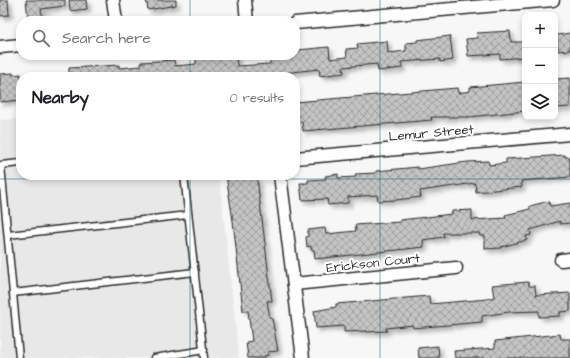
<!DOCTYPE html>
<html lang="en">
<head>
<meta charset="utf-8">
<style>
  body { margin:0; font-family:"Architects Daughter",sans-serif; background:#f2f2f2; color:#202124 }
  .controls { position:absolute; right:12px; top:12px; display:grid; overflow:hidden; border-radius:8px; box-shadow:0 2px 6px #0003 }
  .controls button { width:36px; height:36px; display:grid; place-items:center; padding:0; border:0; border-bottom:1px solid #e0e0e0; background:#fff; color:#202124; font:20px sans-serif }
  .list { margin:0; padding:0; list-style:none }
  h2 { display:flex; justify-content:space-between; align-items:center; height:52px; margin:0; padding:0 16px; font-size:17px }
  h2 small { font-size:13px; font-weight:400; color:#757577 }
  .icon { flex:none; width:22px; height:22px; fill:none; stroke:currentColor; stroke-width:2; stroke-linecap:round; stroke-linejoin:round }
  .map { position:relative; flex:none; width:570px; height:358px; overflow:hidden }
  .search { position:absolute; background:#fff; box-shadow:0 2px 6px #0003; left:16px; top:16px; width:284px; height:44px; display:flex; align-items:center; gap:10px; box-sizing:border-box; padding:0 14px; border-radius:16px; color:#757577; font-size:15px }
  .panel { position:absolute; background:#fff; box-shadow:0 2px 6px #0003; left:16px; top:72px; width:284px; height:108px; border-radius:16px }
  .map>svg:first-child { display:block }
</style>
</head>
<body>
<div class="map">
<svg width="570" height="358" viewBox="0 0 570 358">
  <defs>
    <pattern id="building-cross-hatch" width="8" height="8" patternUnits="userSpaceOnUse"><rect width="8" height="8" fill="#c4c4c4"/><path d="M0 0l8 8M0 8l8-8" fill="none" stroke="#9f9f9f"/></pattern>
    <filter id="shadow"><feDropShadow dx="3.5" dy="3.5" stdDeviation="2" flood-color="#0004"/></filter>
  </defs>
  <rect width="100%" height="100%" fill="#f7f7f7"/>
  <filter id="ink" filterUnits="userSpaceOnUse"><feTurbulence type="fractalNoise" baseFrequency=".025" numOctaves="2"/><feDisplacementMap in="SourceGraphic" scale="8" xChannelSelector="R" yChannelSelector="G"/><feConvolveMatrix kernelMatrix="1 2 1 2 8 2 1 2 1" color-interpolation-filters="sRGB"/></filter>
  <g filter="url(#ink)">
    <path fill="#e8e8e8" d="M21,118V175H219L239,358H0V120Z"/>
    <g fill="url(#building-cross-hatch)" stroke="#2b2b2b" filter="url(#shadow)">
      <path d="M0,0H8L9,15L0,16Z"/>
      <path d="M26,0H65V6L41,9L42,17L28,19Z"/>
      <path d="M69,0H86L87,9L70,11Z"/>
      <path d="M146,0H176V5L148,10Z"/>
      <path d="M510,31L511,42H525V57L500,59V54L468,56L466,39L478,38L477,33Z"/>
      <path d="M570,33V50L558,51L557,35Z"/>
      <path d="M450,36L453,60L440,62V59L401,62L402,68L378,71L377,64L343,67L344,73L320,76L319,69L283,73V77H69V68L119,65V68L141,66V62L174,60L175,66L196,64V57L209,55V58L236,55L237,66L270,64V55H295L297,54V50L308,49L329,47L330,59L347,57L346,49L358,48L357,44L387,41L388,53L406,51V43L417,42V40Z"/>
      <path d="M13,73V75L21,74V100L0,102V74Z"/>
      <path d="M570,78V107L555,108V79Z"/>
      <path d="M525,82V111L469,117H431L432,120L303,131L302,121L295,122V102L457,88L458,93L470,91V87Z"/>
      <path d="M565,155V157H570V177L521,181L522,187L476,192L475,183L420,191L421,197L396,200L378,201L377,195L348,197V203L328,205L327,199L302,200L300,183H308V180L326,179L325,176L338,174V178L356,177L355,174L376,173V171L418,167V169L467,162L488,161L489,165L506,163V159Z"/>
      <path d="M226,175H252V178H257L270,285L272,301H267L270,318H272L278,351L268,352V355L264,356L265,358H248L246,342L252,341L248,311H243L233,221Z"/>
      <path d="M549,201L550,206L570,203V223L560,224V221L530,230L531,235L526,236L527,240L501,247V248L485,249V236H480L479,233H443L444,237L423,240L424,247L315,259L314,250H311V246L307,247L306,237L308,236V230L325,228L326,234L356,231L355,225L400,222V220L452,214V211L472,210V220L506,218L505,215L530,209V206Z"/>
      <path d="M528,282L529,286H535L536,295L570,293V311L560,312V316L539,317V311L509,312L482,316V322L413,328L412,325L386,328L387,331L367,332V331L344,332V326L316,328L314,311L336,307V304L429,296L430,304L487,299L494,297L492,285Z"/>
      <path d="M560,334L561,339H570V358H455L454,351L495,348V341Z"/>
      <path d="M438,346L439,358H419L418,348Z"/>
    </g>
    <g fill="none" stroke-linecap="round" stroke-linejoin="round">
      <defs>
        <g id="lane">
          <path d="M184,175L204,358"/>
          <path d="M8,235L188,215"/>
          <path d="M13,293L195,272"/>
          <path d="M19,358L1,165L21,163"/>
          <path d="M154,358L204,350"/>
        </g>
        <g id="street">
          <path d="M113,0L116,21"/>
          <path d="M245,0L247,21"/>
          <path d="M295,23L553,0"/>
          <path d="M0,47L21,45"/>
          <path d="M295,158L570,134"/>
          <path d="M280,175L303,358"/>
          <path d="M561,260L570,259"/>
          <path d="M294,284L456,268"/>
        </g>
      </defs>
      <use href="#lane" stroke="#2b2b2b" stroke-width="9"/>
      <use href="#street" stroke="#2b2b2b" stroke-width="15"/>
      <use href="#lane" stroke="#fff" stroke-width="6"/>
      <use href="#street" stroke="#fff" stroke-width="12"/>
    </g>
  </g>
  <path fill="none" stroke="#0f766e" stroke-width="1" stroke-opacity="0.55" d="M190,0V21M380,0V358M190,55V77M190,175V358M0,179H570"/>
  <g text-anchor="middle" stroke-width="4" stroke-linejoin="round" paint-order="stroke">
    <g font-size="13" fill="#2b2b2b" stroke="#fff">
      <text transform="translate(431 132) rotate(-5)" y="5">Lemur Street</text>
      <text transform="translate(373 262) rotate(-6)" y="5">Erickson Court</text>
    </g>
  </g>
</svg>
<div class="controls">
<button>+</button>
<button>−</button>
<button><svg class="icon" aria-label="layers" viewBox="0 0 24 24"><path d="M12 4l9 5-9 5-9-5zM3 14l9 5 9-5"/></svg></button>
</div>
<div class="search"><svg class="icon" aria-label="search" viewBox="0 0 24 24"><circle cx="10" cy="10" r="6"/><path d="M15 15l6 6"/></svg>Search here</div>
<section class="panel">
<h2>Nearby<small>0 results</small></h2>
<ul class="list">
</ul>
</section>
</div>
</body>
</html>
